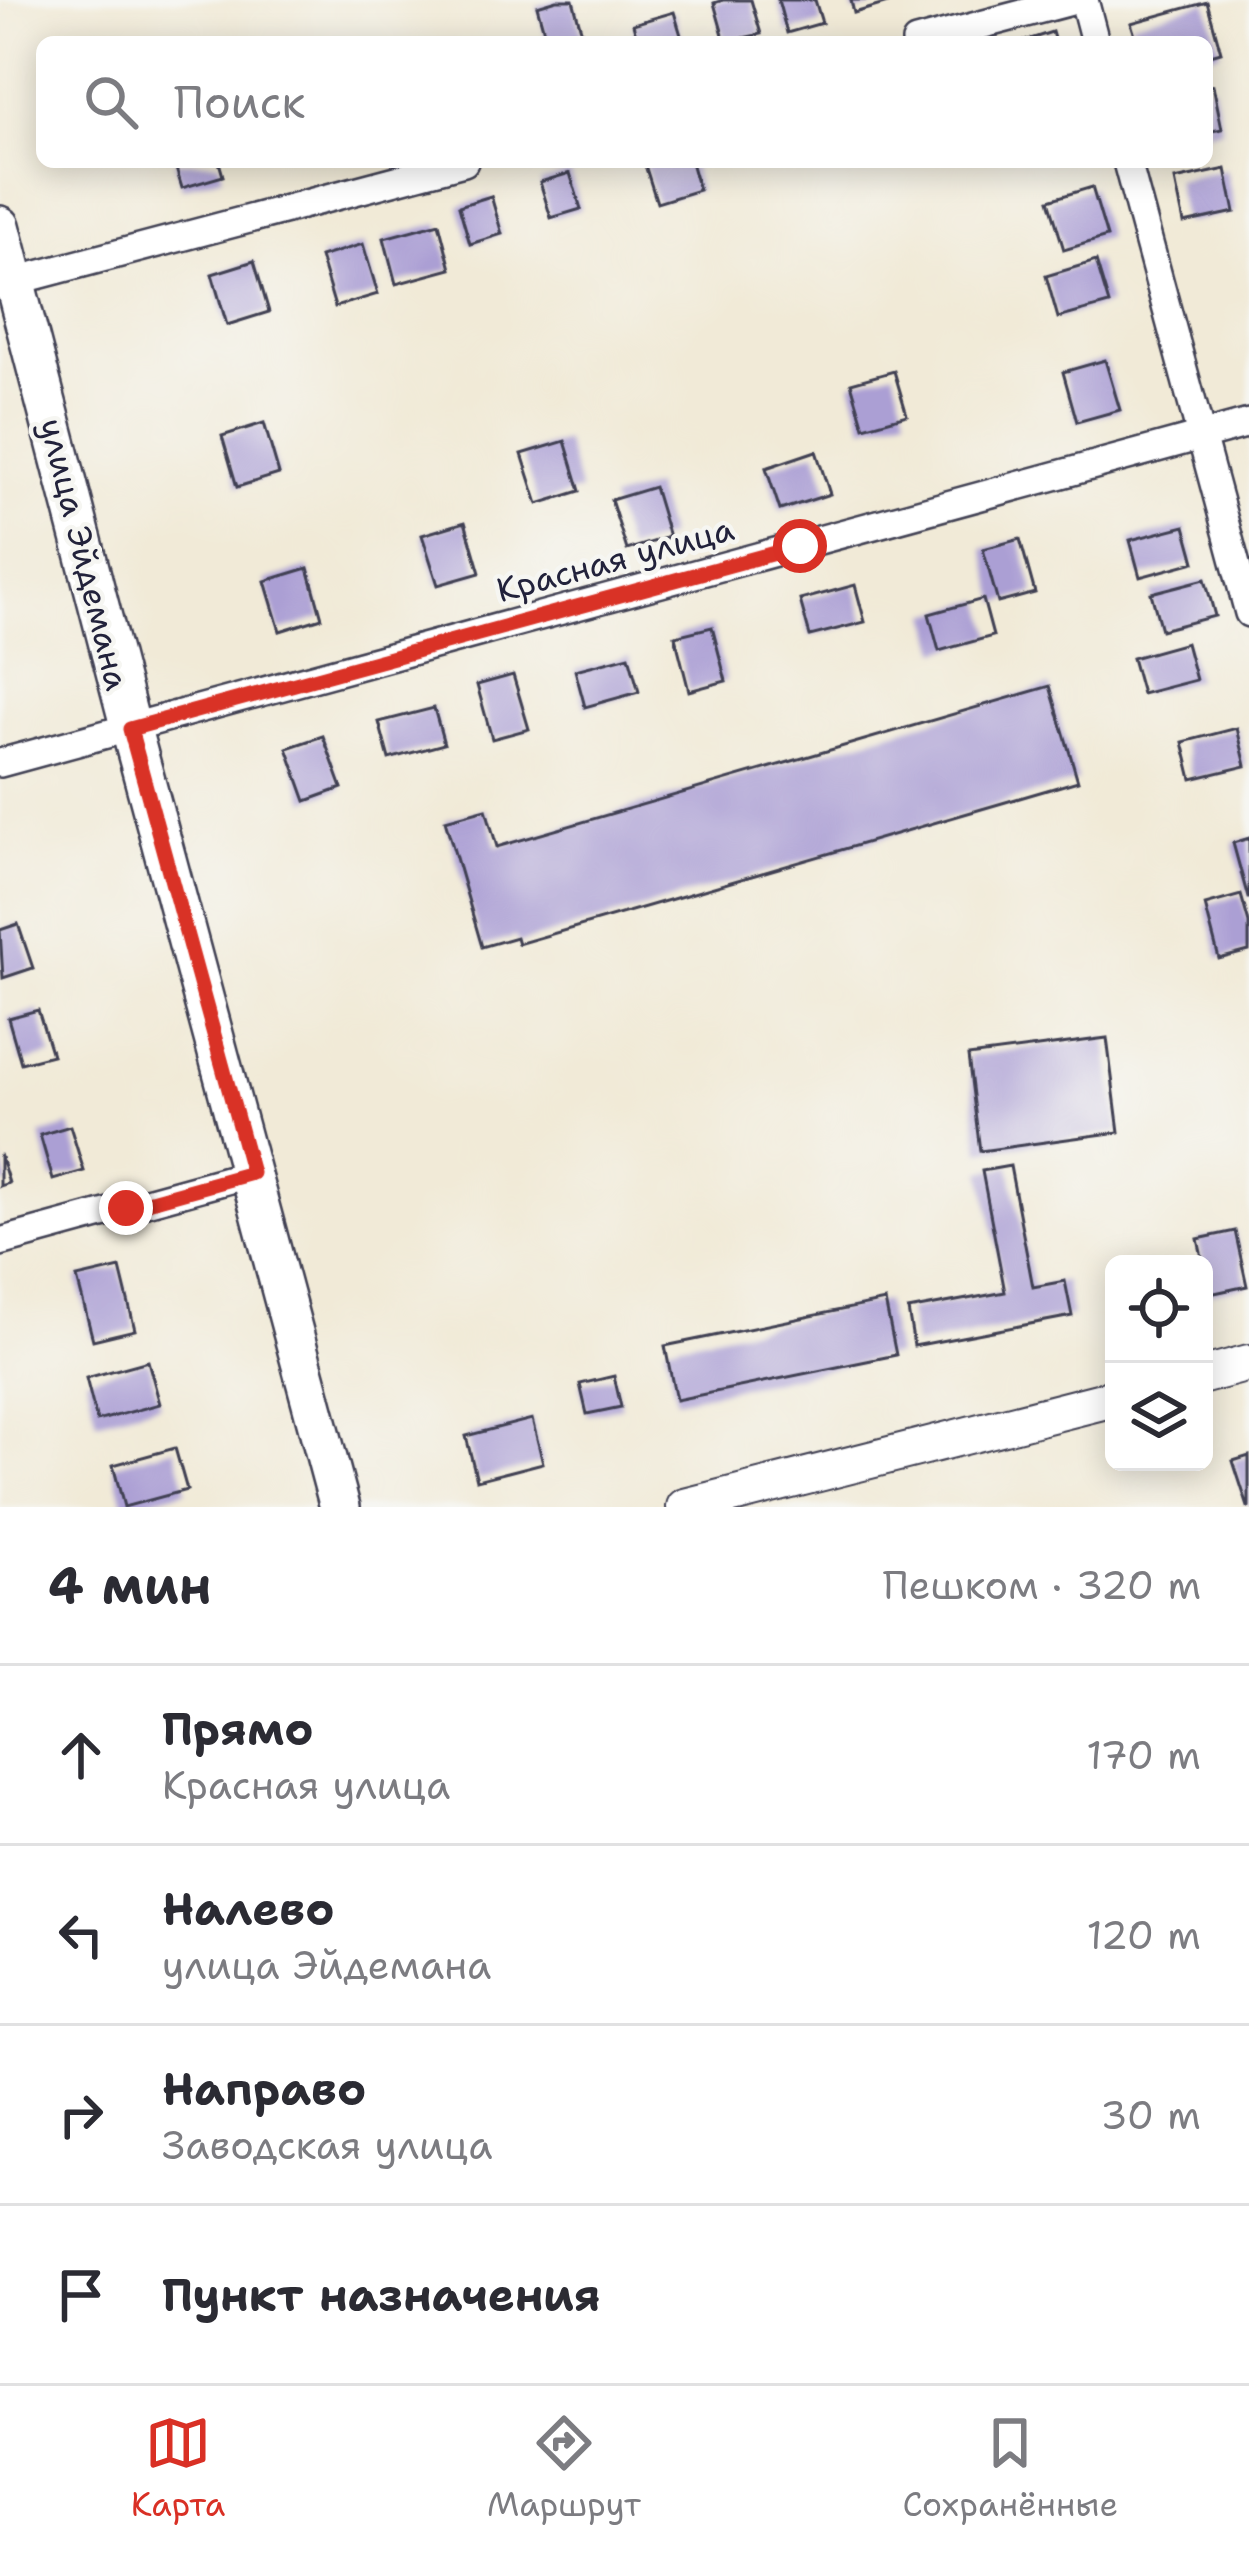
<!DOCTYPE html>
<html lang="ru">
<head>
<meta charset="utf-8">
<style>
  body { margin:0; font-family:"Shantell Sans",sans-serif; background:#f7f7f7; color:#2b2b33 }
  .controls { position:absolute; right:36px; bottom:36px; display:grid; overflow:hidden; border-radius:18px; box-shadow:0 6px 30px #0003 }
  .controls button { width:108px; height:108px; display:grid; place-items:center; padding:0; border:0; border-bottom:3px solid #e1e1e2; background:#fff; color:#2b2b33; font:60px sans-serif }
  .stop { position:absolute; width:36px; height:36px; margin:-27px; border:9px solid #d93025; border-radius:50%; background:#fff }
  .stop.end { background:#d93025; border-color:#fff; box-shadow:0 3px 12px #0008 }
  .list { margin:0; padding:0; list-style:none }
  h2 { display:flex; justify-content:space-between; align-items:center; height:156px; margin:0; padding:0 48px; font-size:51px }
  h2 small { font-size:39px; font-weight:400; color:#7c7c81 }
  .list li { display:grid; grid-template-columns:78px 1fr auto; gap:36px; align-items:center; box-sizing:border-box; height:180px; padding:0 48px; border-top:3px solid #e1e1e2 }
  .list b { display:block; font-size:45px; white-space:nowrap }
  .list p { margin:0; font-size:39px; white-space:nowrap; color:#7c7c81 }
  .list em { font-size:39px; font-style:normal; color:#7c7c81 }
  .icon { flex:none; width:66px; height:66px; fill:none; stroke:currentColor; stroke-width:2; stroke-linecap:round; stroke-linejoin:round }
  .map { position:relative; flex:none; width:1249px; height:1507px; overflow:hidden }
  .search { position:absolute; background:#fff; box-shadow:0 6px 30px #0003; left:36px; right:36px; top:36px; height:132px; display:flex; align-items:center; gap:30px; box-sizing:border-box; padding:0 42px; border-radius:18px; color:#7c7c81; font-size:45px }
  .sheet { height:876px; background:#fff }
  nav { display:flex; justify-content:space-around; align-items:center; box-sizing:border-box; height:168px; border-top:3px solid #e1e1e2; background:#fff; font-size:33px; color:#7c7c81 }
  nav a { display:grid; justify-items:center; gap:6px }
  nav .on { color:#d93025 }
  .map>svg:first-child { display:block }
</style>
</head>
<body>
<div class="map">
<svg width="1249" height="1507" viewBox="0 0 1249 1507">
  <rect width="100%" height="100%" fill="#f6f6f2"/>
  <filter id="ink" filterUnits="userSpaceOnUse"><feTurbulence type="fractalNoise" baseFrequency=".00833" numOctaves="2"/><feDisplacementMap in="SourceGraphic" scale="24" xChannelSelector="R" yChannelSelector="G"/><feConvolveMatrix kernelMatrix="1 2 1 2 8 2 1 2 1" color-interpolation-filters="sRGB"/></filter>
  <filter id="wash" filterUnits="userSpaceOnUse"><feTurbulence type="fractalNoise" baseFrequency=".004" numOctaves="4" result="noise"/><feDisplacementMap in="SourceGraphic" scale="48" xChannelSelector="R" yChannelSelector="G"/><feGaussianBlur stdDeviation="2.7" result="paint"/><feColorMatrix in="noise" values="0 0 0 0 0 0 0 0 0 0 0 0 0 0 0 0 0 1.4 0 .05"/><feComposite in="paint" operator="in"/></filter>
  <g filter="url(#wash)">
    <rect width="100%" height="100%" fill="#f1ead7"/>
    <g id="blocks">
      <g fill="#ab9fd4">
        <path d="M557,0H573L583,37L547,42L537,6Z"/>
        <path d="M723,0H751L761,34L725,42L714,3Z"/>
        <path d="M778,0H815L822,23L787,33Z"/>
        <path d="M851,0H895V1L854,13Z"/>
        <path d="M1207,2L1221,52L1207,56V42H1137L1131,23Z"/>
        <path d="M674,12L683,42H638L633,24Z"/>
        <path d="M1052,32L1055,42H1024V41Z"/>
        <path d="M1213,85L1222,129L1207,132V87Z"/>
        <path d="M174,162H219L223,176L182,188Z"/>
        <path d="M644,162H691L699,190L657,203Z"/>
        <path d="M1226,169L1235,212L1184,223L1175,180Z"/>
        <path d="M570,173L581,209L551,218L540,182Z"/>
        <path d="M1092,187L1107,237L1064,250L1049,200Z"/>
        <path d="M491,196L502,234L470,244L459,206Z"/>
        <path d="M439,223L451,269L396,284L384,238Z"/>
        <path d="M363,244L378,294L335,307L320,257Z"/>
        <path d="M254,261L269,312L227,325L212,274Z"/>
        <path d="M1096,261L1109,304L1058,318L1046,276Z"/>
        <path d="M1105,360L1120,410L1077,422L1063,372Z"/>
        <path d="M894,371L907,415L864,427L851,383Z"/>
        <path d="M264,423L279,474L237,487L222,436Z"/>
        <path d="M565,441L580,491L538,504L522,454Z"/>
        <path d="M816,451L830,494L780,510L766,468Z"/>
        <path d="M654,487L669,537L627,550L611,500Z"/>
        <path d="M465,522L480,573L438,585L422,535Z"/>
        <path d="M1185,526L1195,562L1140,577L1130,540Z"/>
        <path d="M1020,539L1035,593L998,603L983,549Z"/>
        <path d="M308,568L322,618L280,631L265,581Z"/>
        <path d="M1205,579L1215,616L1161,630L1151,593Z"/>
        <path d="M855,585L865,622L810,636L800,600Z"/>
        <path d="M983,599L993,636L939,651L929,614Z"/>
        <path d="M712,627L726,681L689,691L675,636Z"/>
        <path d="M1186,643L1196,680L1142,694L1132,658Z"/>
        <path d="M629,656L639,692L585,707L575,670Z"/>
        <path d="M513,675L529,729L492,739L477,685Z"/>
        <path d="M1050,686L1078,781L518,944L516,937L482,947L445,820L486,809L497,847Z"/>
        <path d="M434,708L444,744L389,759L379,722Z"/>
        <path d="M1237,728L1246,766L1192,779L1183,742Z"/>
        <path d="M323,736L342,788L306,801L287,748Z"/>
        <path d="M1249,838V898H1248L1233,843Z"/>
        <path d="M1241,895L1249,923V951L1219,959L1205,905Z"/>
        <path d="M18,924L33,968L3,978L0,930Z"/>
        <path d="M38,1010L52,1055L21,1063L8,1018Z"/>
        <path d="M1107,1038L1119,1132L980,1151L968,1056Z"/>
        <path d="M70,1126L84,1171L53,1180L40,1135Z"/>
        <path d="M0,1154L9,1183L0,1186Z"/>
        <path d="M1010,1166L1033,1287L1065,1281L1072,1316L914,1346L908,1310L1005,1292L982,1171Z"/>
        <path d="M1235,1231L1247,1286L1210,1294L1198,1239Z"/>
        <path d="M120,1268L135,1330L93,1340L77,1278Z"/>
        <path d="M885,1301L896,1355L676,1400L665,1346Z"/>
        <path d="M148,1361L160,1404L97,1421L86,1378Z"/>
        <path d="M614,1376L621,1407L587,1414L580,1384Z"/>
        <path d="M532,1419L543,1463L477,1480L466,1436Z"/>
        <path d="M175,1448L187,1490L124,1507L113,1465Z"/>
        <path d="M1249,1456V1507H1248L1233,1461Z"/>
      </g>
    </g>
  </g>
  <g filter="url(#ink)">
    <use href="#blocks" fill-opacity="0" stroke="#414052" stroke-width="3"/>
    <g fill="none" stroke-linecap="round" stroke-linejoin="round">
      <defs>
        <g id="minor">
          <path d="M1084,0L1095,42"/>
          <path d="M916,42L1075,0"/>
          <path d="M1127,162L1249,613"/>
          <path d="M0,285L464,162"/>
          <path d="M0,763L1249,423"/>
          <path d="M0,1242L252,1173"/>
        </g>
        <g id="tertiary">
          <path d="M1204,1375L1249,1363"/>
          <path d="M685,1507L1114,1398"/>
        </g>
        <path id="secondary" d="M0,226L131,729L340,1507"/>
      </defs>
      <use href="#minor" stroke="#414052" stroke-width="32"/>
      <use href="#tertiary" stroke="#414052" stroke-width="40"/>
      <use href="#secondary" stroke="#414052" stroke-width="44"/>
      <use href="#minor" stroke="#fff" stroke-width="27"/>
      <use href="#tertiary" stroke="#fff" stroke-width="36"/>
      <use href="#secondary" stroke="#fff" stroke-width="39"/>
    </g>
  </g>
  <g fill="none" stroke-linecap="round" stroke-linejoin="round" filter="url(#ink)">
    <path stroke="#d93025" stroke-width="15" d="M126,1208L252,1173L130,729L800,546"/>
  </g>
  <g text-anchor="middle" stroke-width="9" stroke-linejoin="round" paint-order="stroke">
    <g font-size="33" fill="#22223b" stroke="#f6f6f2">
      <text transform="translate(85 554) rotate(76)" y="12">улица Эйдемана</text>
      <text transform="translate(615 559) rotate(-15)" y="12">Красная улица</text>
    </g>
  </g>
</svg>
<div class="controls">
<button><svg class="icon" aria-label="locate" viewBox="0 0 24 24"><circle cx="12" cy="12" r="6"/><path d="M12 2v4M12 18v4M2 12h4M18 12h4"/></svg></button>
<button><svg class="icon" aria-label="layers" viewBox="0 0 24 24"><path d="M12 4l9 5-9 5-9-5zM3 14l9 5 9-5"/></svg></button>
</div>
<div class="stop" style="left:800px;top:546px"></div>
<div class="stop end" style="left:126px;top:1208px"></div>
<div class="search"><svg class="icon" aria-label="search" viewBox="0 0 24 24"><circle cx="10" cy="10" r="6"/><path d="M15 15l6 6"/></svg>Поиск</div>
</div>
<section class="sheet">
<h2>4 мин<small>Пешком · 320 m</small></h2>
<ul class="list">
<li><svg class="icon" aria-label="ahead" viewBox="0 0 24 24"><path d="M12 20V5M6 11l6-6 6 6"/></svg><div><b>Прямо</b><p>Красная улица</p></div><em>170 m</em></li>
<li><svg class="icon" aria-label="left" viewBox="0 0 24 24"><path d="M17 20v-9H6M10 6l-5 5 5 5"/></svg><div><b>Налево</b><p>улица Эйдемана</p></div><em>120 m</em></li>
<li><svg class="icon" aria-label="right" viewBox="0 0 24 24"><path d="M7 20v-9h11M14 6l5 5-5 5"/></svg><div><b>Направо</b><p>Заводская улица</p></div><em>30 m</em></li>
<li><svg class="icon" aria-label="arrive" viewBox="0 0 24 24"><path d="M6 21V4h12l-3 4 3 4H6"/></svg><div><b>Пункт назначения</b></div></li>
</ul>
</section>
<nav>
<a class="on"><svg class="icon" aria-label="map" viewBox="0 0 24 24"><path d="M3 6l6-2 6 2 6-2v14l-6 2-6-2-6 2zM9 4v14M15 6v14"/></svg>Карта</a>
<a><svg class="icon" aria-label="directions" viewBox="0 0 24 24"><path d="M12 3l9 9-9 9-9-9zM9 14v-3h6M13 9l2 2-2 2"/></svg>Маршрут</a>
<a><svg class="icon" aria-label="saved" viewBox="0 0 24 24"><path d="M7 4h10v16l-5-4-5 4z"/></svg>Сохранённые</a>
</nav>
</body>
</html>
